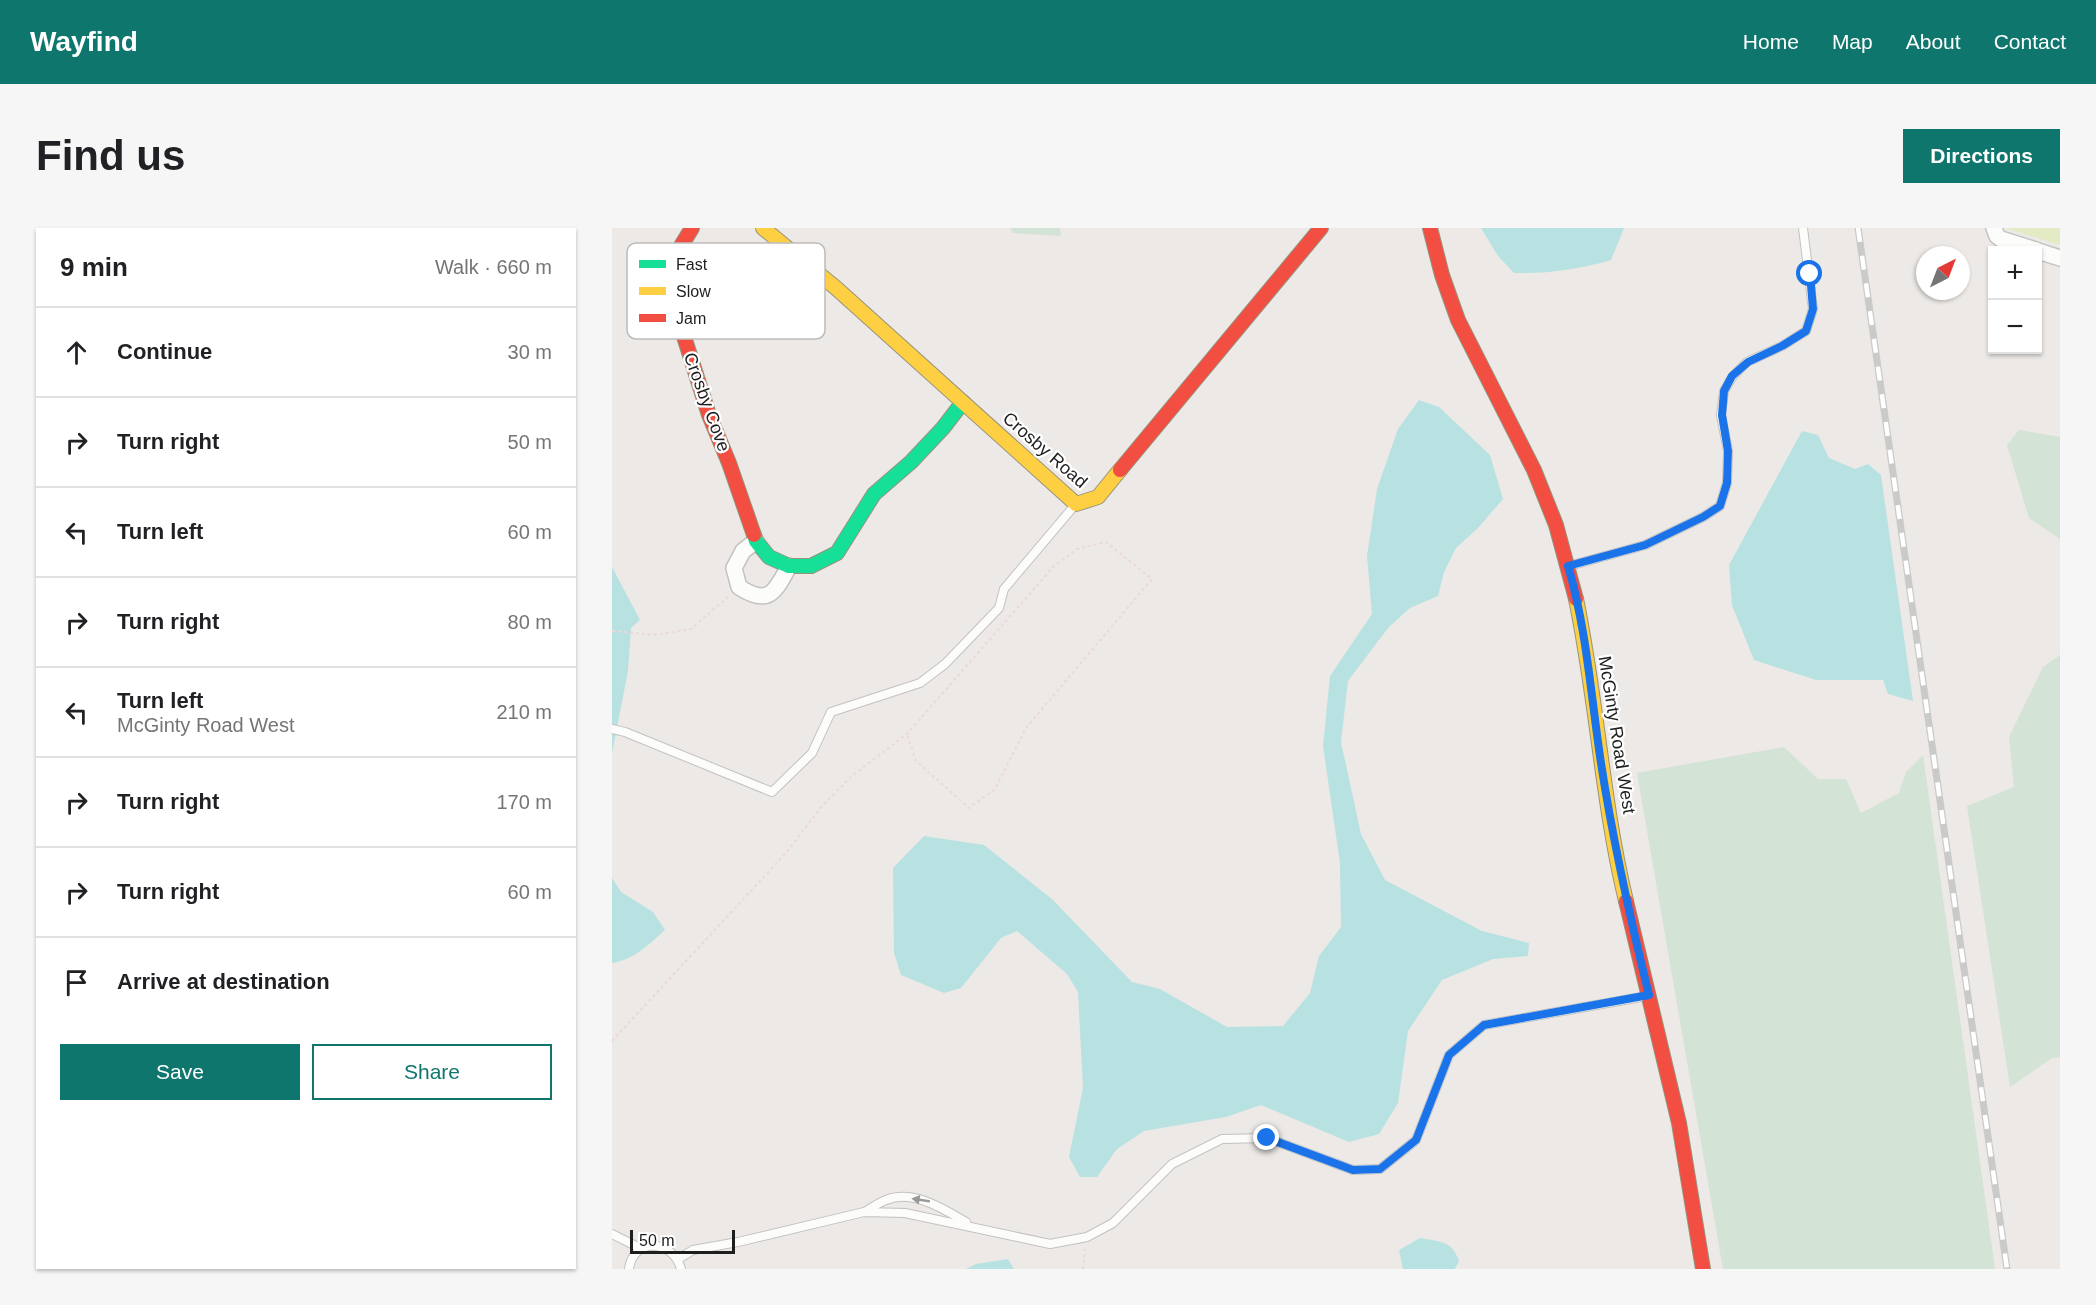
<!DOCTYPE html>
<html lang="en">
<head>
<meta charset="utf-8">
<style>
  body { margin:0; font-family:Helvetica,sans-serif; background:#f6f6f6; color:#202124 }
  .controls { position:absolute; right:18px; top:18px; display:grid; overflow:hidden; border-radius:0px; box-shadow:0 2px 4px #0004 }
  .controls button { width:54px; height:54px; display:grid; place-items:center; padding:0; border:0; border-bottom:2px solid #e0e0e0; background:#fff; color:#202124; font:30px sans-serif }
  .compass { position:absolute; left:1304px; top:18px; width:54px; height:54px; border-radius:50%; background:#fff; box-shadow:0 2px 4px #0004; rotate:42deg }
  .scale { position:absolute; left:18px; bottom:15px; width:105px; box-sizing:border-box; padding-left:6px; border:3px solid #1e1e1e; border-top:0; font-size:16px; line-height:21px; white-space:nowrap; color:#1e1e1e; -webkit-text-stroke:4px #fff; paint-order:stroke }
  .stop { position:absolute; width:18px; height:18px; margin:-14px; border:4px solid #1a73e8; border-radius:50%; background:#fff }
  .stop.end { background:#1a73e8; border-color:#fff; box-shadow:0 2px 6px #0008 }
  .list { margin:0; padding:0; list-style:none }
  h2 { display:flex; justify-content:space-between; align-items:center; height:78px; margin:0; padding:0 24px; font-size:26px }
  h2 small { font-size:20px; font-weight:400; color:#757577 }
  .list li { display:grid; grid-template-columns:39px 1fr auto; gap:18px; align-items:center; box-sizing:border-box; height:90px; padding:0 24px; border-top:2px solid #e0e0e0 }
  .list b { display:block; font-size:22px; white-space:nowrap }
  .list p { margin:0; font-size:20px; white-space:nowrap; color:#757577 }
  .list em { font-size:20px; font-style:normal; color:#757577 }
  .actions { display:flex; gap:12px; padding:18px 24px }
  .actions a { flex:1; padding:14px 0; border:2px solid #0f766e; border-radius:0px; text-align:center; font-size:21px; color:#0f766e }
  .actions .main { background:#0f766e; color:#fff }
  .icon { flex:none; width:33px; height:33px; fill:none; stroke:currentColor; stroke-width:2; stroke-linecap:round; stroke-linejoin:round }
  .map { position:relative; flex:none; width:1448px; height:1041px; overflow:hidden; border-radius:0px }
  header { display:flex; align-items:center; gap:36px; box-sizing:border-box; height:84px; padding:0 30px; background:#0f766e; color:#fff }
  header strong { font-size:28px }
  nav { display:flex; gap:33px; margin-inline-start:auto; font-size:21px }
  .intro { display:flex; align-items:center; justify-content:space-between; box-sizing:border-box; height:144px; padding:0 36px }
  h1 { margin:0; font-size:42px }
  .button { padding:15px 27px; border-radius:0px; background:#0f766e; color:#fff; font-size:21px; font-weight:700 }
  main { display:flex; gap:36px; padding:0 36px }
  aside { flex:1; background:#fff; border-radius:0px; box-shadow:0 2px 4px #0004 }
  .map>svg:first-child { display:block }
</style>
</head>
<body>
<header>
<strong>Wayfind</strong>
<nav><a>Home</a><a>Map</a><a>About</a><a>Contact</a></nav>
</header>
<div class="intro"><h1>Find us</h1><a class="button">Directions</a></div>
<main>
<aside>
<h2>9 min<small>Walk · 660 m</small></h2>
<ul class="list">
<li><svg class="icon" aria-label="ahead" viewBox="0 0 24 24"><path d="M12 20V5M6 11l6-6 6 6"/></svg><div><b>Continue</b></div><em>30 m</em></li>
<li><svg class="icon" aria-label="right" viewBox="0 0 24 24"><path d="M7 20v-9h11M14 6l5 5-5 5"/></svg><div><b>Turn right</b></div><em>50 m</em></li>
<li><svg class="icon" aria-label="left" viewBox="0 0 24 24"><path d="M17 20v-9H6M10 6l-5 5 5 5"/></svg><div><b>Turn left</b></div><em>60 m</em></li>
<li><svg class="icon" aria-label="right" viewBox="0 0 24 24"><path d="M7 20v-9h11M14 6l5 5-5 5"/></svg><div><b>Turn right</b></div><em>80 m</em></li>
<li><svg class="icon" aria-label="left" viewBox="0 0 24 24"><path d="M17 20v-9H6M10 6l-5 5 5 5"/></svg><div><b>Turn left</b><p>McGinty Road West</p></div><em>210 m</em></li>
<li><svg class="icon" aria-label="right" viewBox="0 0 24 24"><path d="M7 20v-9h11M14 6l5 5-5 5"/></svg><div><b>Turn right</b></div><em>170 m</em></li>
<li><svg class="icon" aria-label="right" viewBox="0 0 24 24"><path d="M7 20v-9h11M14 6l5 5-5 5"/></svg><div><b>Turn right</b></div><em>60 m</em></li>
<li><svg class="icon" aria-label="arrive" viewBox="0 0 24 24"><path d="M6 21V4h12l-3 4 3 4H6"/></svg><div><b>Arrive at destination</b></div></li>
</ul>
<div class="actions"><a class="main">Save</a><a>Share</a></div>
</aside>
<div class="map">
<svg width="1448" height="1041" viewBox="0 0 1448 1041">
  <rect width="100%" height="100%" fill="#ece9e6"/>
  <path fill="#e2ebc3" d="M1393,0H1448V17Z"/>
  <g fill="#d3e3d6">
    <path d="M398,0H448L449,8L401,5Z"/>
    <path d="M1407,202L1448,209V311L1417,290L1395,217Z"/>
    <path d="M1448,427V829L1440,830L1398,859L1355,578L1402,559L1397,509L1431,439Z"/>
    <path d="M1172,519L1206,551H1234L1249,585L1287,565L1294,544L1311,527L1383,1041H1111L1025,545Z"/>
  </g>
  <g fill="#b8e2e1">
    <path d="M869,0H1012L999,32C967,41 936,46 902,45L886,28Z"/>
    <path d="M807,172L827,179L878,227L891,271L866,300L844,320L832,344L826,368L798,380L776,400L736,453L729,514L749,606L773,652L870,703L917,715L916,728L881,731L830,752L796,803L786,875L767,906L737,914L649,877L614,889L532,903L505,921L485,949H468L457,929L471,860L466,764L455,746L405,703L389,710L349,760L332,765L289,747L282,725L281,640L312,608L372,617L441,672L520,754L548,761L615,799L671,798L698,765L707,728L729,699L728,635L711,518L718,448L760,386L755,328L765,261L786,201Z"/>
    <path d="M1190,203L1206,207L1217,230L1243,241L1256,236L1269,247L1301,473L1276,466L1271,452H1204L1142,432L1120,377L1117,337Z"/>
    <path d="M0,339L28,392L19,400L16,443L0,525Z"/>
    <path d="M0,650L9,664L41,684L53,702C37,716 22,732 0,735Z"/>
    <path d="M808,1010C828,1014 840,1012 847,1033L843,1041H791L787,1022Z"/>
    <path d="M396,1031L402,1041H354L364,1036Z"/>
  </g>
  <g fill="none" stroke-linecap="round" stroke-linejoin="round">
    <defs>
      <g id="lane">
        <path d="M957,338L1033,317L1091,289L1108,278L1115,255L1116,223L1109,187L1112,163L1121,148L1135,134L1170,118L1194,103L1201,81L1191,0"/>
        <path d="M0,501L13,504L160,564L200,525L219,484L308,455L333,436L387,380L392,361L463,277"/>
        <path d="M253,984C259,980 266,975 274,972C301,961 332,981 354,994"/>
        <path d="M0,1006L30,1021"/>
        <path d="M66,1031L81,1022L126,1014L252,984L293,985L438,1016L475,1009L501,995L560,936L610,911L655,910L741,942L768,941L804,912L837,827L872,797L1035,768"/>
        <path d="M17,1041C21,1009 61,1011 69,1041"/>
      </g>
      <g id="street">
        <path d="M1382,0L1385,8L1389,11L1424,22"/>
        <path d="M1426,23L1448,30"/>
        <path d="M144,313L131,323L122,340L127,359C156,378 163,365 177,338"/>
      </g>
      <path id="fast" d="M142,307L144,313L157,329L177,338H199L225,325L262,266L299,234L331,200L351,174"/>
      <g id="slow">
        <path d="M151,0L224,60L464,276L486,269L508,242"/>
        <path d="M964,371C985,471 990,574 1014,673"/>
      </g>
      <g id="jam">
        <path d="M80,0L69,18L61,42V74L97,187L117,235L142,307"/>
        <path d="M818,0L830,47L846,92L922,242L944,297L964,371"/>
        <path d="M508,242L709,0"/>
        <path d="M1014,673L1067,895L1091,1041"/>
      </g>
    </defs>
    <use href="#lane" stroke="#c3c2c1" stroke-width="10"/>
    <use href="#street" stroke="#c3c2c1" stroke-width="18"/>
    <use href="#fast" stroke="#97937d" stroke-width="16"/>
    <use href="#slow" stroke="#97937d" stroke-width="16"/>
    <use href="#jam" stroke="#97937d" stroke-width="16"/>
    <g stroke="#ebd8da" stroke-width="2" stroke-dasharray="3 3" stroke-linecap="butt">
      <path d="M0,403L44,407L79,401L116,369"/>
      <path d="M0,813L174,625L210,578L241,547L295,506L442,338L465,321L494,314L540,351L414,500L383,561L357,580L304,533L295,506"/>
      <path d="M471,1041L473,1021"/>
    </g>
    <use href="#lane" stroke="#fcfcfb" stroke-width="8"/>
    <use href="#street" stroke="#fcfcfb" stroke-width="15"/>
    <use href="#fast" stroke="#16e098" stroke-width="14"/>
    <use href="#slow" stroke="#ffcf43" stroke-width="14"/>
    <use href="#jam" stroke="#f24e42" stroke-width="14"/>
    <defs>
      <path id="rail" d="M1246,0L1395,1041"/>
    </defs>
    <use href="#rail" stroke="#cacac9" stroke-width="7"/>
    <use href="#rail" stroke="#fff" stroke-width="4.5" stroke-dasharray="14" stroke-linecap="butt"/>
  </g>
  <defs><path id="oneway-solid" d="M-6-.8H1V-3.2L6.5 0L1 3.2V.8H-6Z" transform="scale(1.5)"/></defs>
  <use fill="#989898" href="#oneway-solid" transform="translate(309 972) rotate(-171)"/>
  <g fill="none" stroke-linecap="round" stroke-linejoin="round">
    <path stroke="#1a73e8" stroke-width="8" d="M655,910L741,942L768,941L804,912L837,827L872,797L1037,767C1018,690 1001,614 989,535C979,470 975,402 956,338L1033,317L1091,289L1108,278L1115,255L1116,223L1110,187L1112,163L1120,148L1136,134L1170,118L1194,103L1201,81L1198,46"/>
  </g>
  <g text-anchor="middle" stroke-width="4.5" stroke-linejoin="round" paint-order="stroke">
    <g font-size="18" fill="#1e1e1e" stroke="#fff">
      <text transform="translate(95 174) rotate(70)" y="6">Crosby Cove</text>
      <text transform="translate(433 222) rotate(41)" y="6">Crosby Road</text>
      <text transform="translate(1005 507) rotate(81)" y="6">McGinty Road West</text>
    </g>
  </g>
  <rect x="15" y="15" width="198" height="96" rx="9" fill="#fff" stroke="#bcbcbc" stroke-width="1.5"/>
  <rect x="27" y="32" width="27" height="8" fill="#16e098"/>
  <rect x="27" y="59" width="27" height="8" fill="#ffcf43"/>
  <rect x="27" y="86" width="27" height="8" fill="#f24e42"/>
  <g font-size="16" fill="#1e1e1e">
    <text x="64" y="42">Fast</text>
    <text x="64" y="69">Slow</text>
    <text x="64" y="96">Jam</text>
  </g>
</svg>
<div class="controls">
<button>+</button>
<button>−</button>
</div>
<svg class="compass" viewBox="-18 -18 36 36"><path d="M0-13l5 13h-10z" fill="#e53935"/><path d="M0 13l5-13h-10z" fill="#757577"/></svg>
<div class="scale">50 m</div>
<div class="stop" style="left:1198px;top:46px"></div>
<div class="stop end" style="left:655px;top:910px"></div>
</div>
</main>
</body>
</html>
